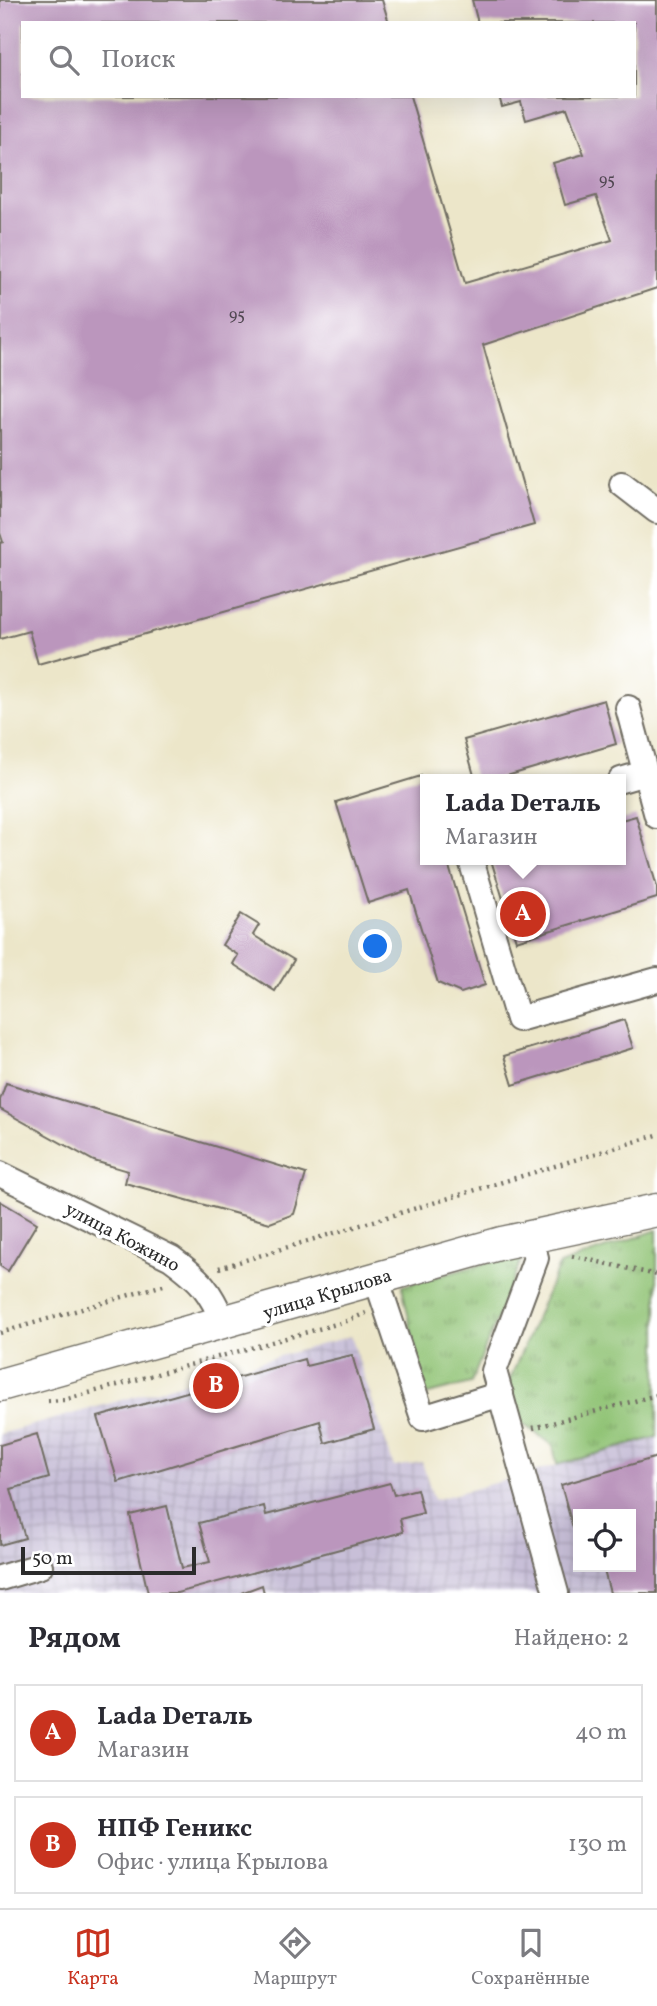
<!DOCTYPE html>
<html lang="ru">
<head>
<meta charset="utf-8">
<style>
  body { margin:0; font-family:Vollkorn,serif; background:#f7f7f7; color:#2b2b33 }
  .controls { position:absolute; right:21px; bottom:21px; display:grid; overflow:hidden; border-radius:0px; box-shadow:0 7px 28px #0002 }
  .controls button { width:63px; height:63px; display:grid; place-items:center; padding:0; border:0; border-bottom:2px solid #e1e1e2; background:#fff; color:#2b2b33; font:35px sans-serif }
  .scale { position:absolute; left:21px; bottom:18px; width:175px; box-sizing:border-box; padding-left:7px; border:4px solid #2b2b2b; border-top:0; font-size:19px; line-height:24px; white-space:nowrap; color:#2b2b2b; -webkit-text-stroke:5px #fff; paint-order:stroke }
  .you { position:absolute; left:376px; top:947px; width:24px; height:24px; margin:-18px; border:5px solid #fff; border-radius:50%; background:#1a73e8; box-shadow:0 0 0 10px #1a73e833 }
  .badge { display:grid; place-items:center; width:46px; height:46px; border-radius:50%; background:#c8321e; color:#fff; font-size:23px; font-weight:700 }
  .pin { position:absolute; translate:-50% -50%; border:4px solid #fff; box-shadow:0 2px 7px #0006 }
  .popup { position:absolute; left:420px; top:774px; width:206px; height:91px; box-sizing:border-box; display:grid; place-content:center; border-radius:0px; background:#fff; filter:drop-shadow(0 2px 5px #0005); font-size:23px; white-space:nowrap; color:#7c7c81 }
  .popup b { font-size:26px; color:#2b2b33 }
  .popup::after { content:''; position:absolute; left:50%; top:100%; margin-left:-14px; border:14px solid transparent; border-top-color:#fff }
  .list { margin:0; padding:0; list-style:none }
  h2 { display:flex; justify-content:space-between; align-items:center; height:91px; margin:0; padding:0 28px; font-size:30px }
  h2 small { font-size:23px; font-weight:400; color:#7c7c81 }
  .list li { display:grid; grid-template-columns:46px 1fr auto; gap:21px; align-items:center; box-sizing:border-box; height:98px; margin:0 14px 14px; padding:0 14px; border:2px solid #e1e1e2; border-radius:0px }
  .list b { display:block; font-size:26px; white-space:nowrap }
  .list p { margin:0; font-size:23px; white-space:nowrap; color:#7c7c81 }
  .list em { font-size:23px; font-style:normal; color:#7c7c81 }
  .icon { flex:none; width:38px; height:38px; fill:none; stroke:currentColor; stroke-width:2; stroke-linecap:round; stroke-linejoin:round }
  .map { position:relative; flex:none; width:657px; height:1593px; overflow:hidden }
  .search { position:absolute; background:#fff; box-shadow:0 7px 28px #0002; left:21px; right:21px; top:21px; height:77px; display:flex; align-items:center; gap:18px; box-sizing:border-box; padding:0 24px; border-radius:0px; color:#7c7c81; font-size:26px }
  .sheet { height:315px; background:#fff }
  nav { display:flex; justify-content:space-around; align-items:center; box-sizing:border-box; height:98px; border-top:2px solid #e1e1e2; background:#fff; font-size:19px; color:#7c7c81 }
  nav a { display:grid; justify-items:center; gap:4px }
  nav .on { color:#c8321e }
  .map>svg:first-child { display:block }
</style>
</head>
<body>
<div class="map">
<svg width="657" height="1593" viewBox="0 0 657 1593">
  <defs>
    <pattern id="industrial-grid" width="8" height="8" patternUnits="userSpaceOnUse" patternTransform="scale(1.75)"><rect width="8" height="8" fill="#c8bfd8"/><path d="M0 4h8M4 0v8" fill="none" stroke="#aca4ba"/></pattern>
    <pattern id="grass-tufts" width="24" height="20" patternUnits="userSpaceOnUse" patternTransform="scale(1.75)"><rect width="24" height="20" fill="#90c374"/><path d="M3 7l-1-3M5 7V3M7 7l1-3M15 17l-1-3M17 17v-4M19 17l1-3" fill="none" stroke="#769f5f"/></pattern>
  </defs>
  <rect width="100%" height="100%" fill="#fff"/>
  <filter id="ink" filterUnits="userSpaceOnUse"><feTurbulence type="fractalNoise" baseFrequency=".0143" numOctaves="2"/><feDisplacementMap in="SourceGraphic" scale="14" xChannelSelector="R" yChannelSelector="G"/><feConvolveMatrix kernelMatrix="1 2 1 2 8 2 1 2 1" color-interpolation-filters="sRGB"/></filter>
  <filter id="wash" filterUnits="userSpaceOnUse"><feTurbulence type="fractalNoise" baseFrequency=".00686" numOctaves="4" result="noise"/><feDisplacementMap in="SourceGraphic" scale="28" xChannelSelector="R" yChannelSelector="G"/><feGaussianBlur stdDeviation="1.57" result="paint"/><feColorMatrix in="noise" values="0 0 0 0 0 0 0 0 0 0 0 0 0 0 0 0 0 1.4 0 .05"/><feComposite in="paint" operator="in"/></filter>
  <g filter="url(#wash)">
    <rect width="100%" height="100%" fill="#ece6c9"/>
    <path fill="url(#industrial-grid)" fill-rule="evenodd" d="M351,1336L394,1467L422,1462L434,1500L657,1437V1593H0V1434ZM578,1514H631V1567H578Z"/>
    <g fill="url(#grass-tufts)" stroke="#5e7750" stroke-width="2">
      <path d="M657,1230V1437L557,1465L553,1445L498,1407L559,1265Z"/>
      <path d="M524,1253L471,1383L425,1395L402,1286Z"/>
    </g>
    <g id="blocks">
      <g fill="#bb96bd">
        <path d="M0,0H382L389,23H23V96H410L465,283L612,240L596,196L565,205L553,163L584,154L567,108L526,120L521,102L502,107L499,96H634V23H478L472,0H657V288L483,345L534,525L38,664L29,631L0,639V543L3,542L0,533Z"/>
        <path d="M604,700L616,744L496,779H475L464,740Z"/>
        <path d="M421,776L425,790V860H447L485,985L461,993L438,983L409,890L368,903L336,802Z"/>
        <path d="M636,816L657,887V898L516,941L491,860H621V820Z"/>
        <path d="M241,914L259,925L253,935L294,960L275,991L233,964L238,955L222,945Z"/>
        <path d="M624,1020L633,1048L513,1085L504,1056Z"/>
        <path d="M6,1083L306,1174L294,1214L270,1223L125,1183L128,1171L94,1161L0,1109V1100Z"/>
        <path d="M0,1201L37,1223L8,1271L0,1266Z"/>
        <path d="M352,1355L374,1429L325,1443L320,1421L118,1482L98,1417L304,1359L306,1366Z"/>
        <path d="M37,1434L49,1478L11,1489L25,1538L0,1545V1445Z"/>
        <path d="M657,1457V1593H610L603,1567H631V1514H578V1527L573,1528L561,1485Z"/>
        <path d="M390,1483L394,1495L417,1489L423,1513L400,1519L403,1532L177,1593H148L130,1515L167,1506L182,1568L210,1562L199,1523L264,1506L266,1515Z"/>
        <path d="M262,1585L264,1593H241Z"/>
      </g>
    </g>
  </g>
  <g filter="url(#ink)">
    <use href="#blocks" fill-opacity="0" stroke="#6f6c62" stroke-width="2"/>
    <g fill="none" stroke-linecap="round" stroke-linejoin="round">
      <defs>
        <g id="minor">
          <path d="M622,484L657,511"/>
          <path d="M628,708L657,816"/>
          <path d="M621,780L645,773"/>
          <path d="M471,860L518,1019L657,980"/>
          <path d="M0,1174L171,1258C201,1280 209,1289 224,1323"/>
          <path d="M530,1236L536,1258L494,1371L556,1593"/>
          <path d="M376,1278L423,1418L501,1394"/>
          <path d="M0,1578L40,1566"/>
        </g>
        <path id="major" d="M0,1385L502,1243L657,1210"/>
      </defs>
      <use href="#minor" stroke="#6f6c62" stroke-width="28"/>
      <use href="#major" stroke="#6f6c62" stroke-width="35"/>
      <g stroke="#6f6c62" stroke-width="4.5" stroke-dasharray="2 5" stroke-linecap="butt">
        <path d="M572,1256L657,1275"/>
        <path d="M219,1268L657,1135"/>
        <path d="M0,1333L167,1284"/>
        <path d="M48,1401L64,1400L347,1321L366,1313"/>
        <path d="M533,1428L657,1395"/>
      </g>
      <use href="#minor" stroke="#fff" stroke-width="24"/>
      <use href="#major" stroke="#fff" stroke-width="32"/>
    </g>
  </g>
  <g text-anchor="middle" stroke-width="7" stroke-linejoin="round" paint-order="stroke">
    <g font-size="16" fill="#4f4650">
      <text x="607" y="185">95</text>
      <text x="237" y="320">95</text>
    </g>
    <g font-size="19" fill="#2b2b2b" stroke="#fff">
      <text transform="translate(123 1236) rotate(28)" y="7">улица Кожино</text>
      <text transform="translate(327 1293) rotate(-17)" y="7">улица Крылова</text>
    </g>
  </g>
</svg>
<div class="controls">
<button><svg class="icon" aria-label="locate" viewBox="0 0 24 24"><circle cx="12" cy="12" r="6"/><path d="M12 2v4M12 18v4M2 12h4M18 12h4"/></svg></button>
</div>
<div class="scale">50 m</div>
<div class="you"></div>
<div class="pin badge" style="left:523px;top:914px">A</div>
<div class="popup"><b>Lada Dеталь</b>Магазин</div>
<div class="pin badge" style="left:216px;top:1386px">B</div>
<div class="search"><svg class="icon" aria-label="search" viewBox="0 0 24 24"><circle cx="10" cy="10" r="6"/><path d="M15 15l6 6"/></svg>Поиск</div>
</div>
<section class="sheet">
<h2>Рядом<small>Найдено: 2</small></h2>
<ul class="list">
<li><span class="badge">A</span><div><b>Lada Dеталь</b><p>Магазин</p></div><em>40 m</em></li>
<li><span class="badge">B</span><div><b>НПФ Геникс</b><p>Офис · улица Крылова</p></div><em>130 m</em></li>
</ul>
</section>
<nav>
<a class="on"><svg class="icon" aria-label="map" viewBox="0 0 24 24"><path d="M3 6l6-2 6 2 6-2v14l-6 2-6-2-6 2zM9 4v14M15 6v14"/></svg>Карта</a>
<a><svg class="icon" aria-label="directions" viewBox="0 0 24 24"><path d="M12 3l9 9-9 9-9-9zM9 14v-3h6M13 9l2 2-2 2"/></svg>Маршрут</a>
<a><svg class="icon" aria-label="saved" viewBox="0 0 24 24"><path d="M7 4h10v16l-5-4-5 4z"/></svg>Сохранённые</a>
</nav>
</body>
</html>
